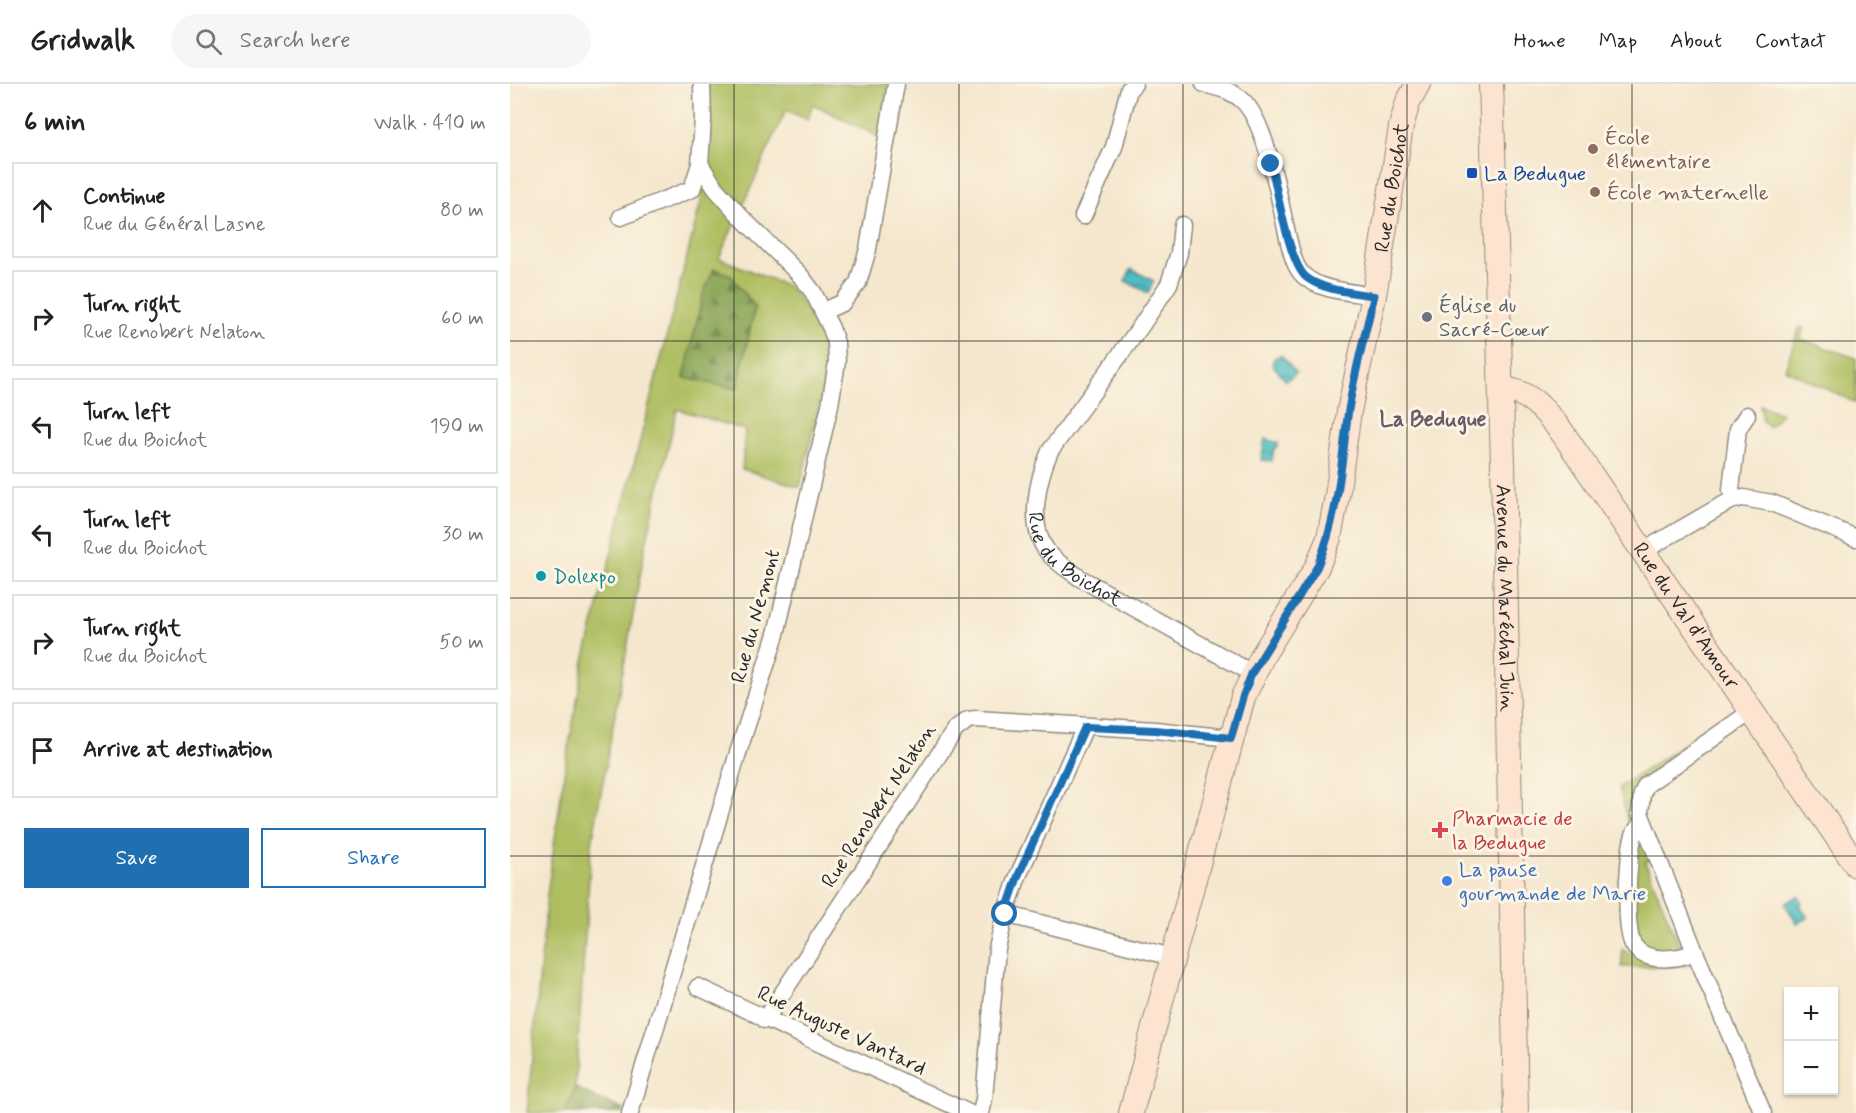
<!DOCTYPE html>
<html lang="en">
<head>
<meta charset="utf-8">
<style>
  body { margin:0; font-family:Mynerve,sans-serif; background:#f6f6f6; color:#222 }
  .controls { position:absolute; right:18px; bottom:18px; display:grid; overflow:hidden; border-radius:0px; box-shadow:0 2px 4px #0004 }
  .controls button { width:54px; height:54px; display:grid; place-items:center; padding:0; border:0; border-bottom:2px solid #e0e0e0; background:#fff; color:#222; font:30px sans-serif }
  .stop { position:absolute; width:18px; height:18px; margin:-14px; border:4px solid #1f6fb2; border-radius:50%; background:#fff }
  .stop.end { background:#1f6fb2; border-color:#fff; box-shadow:0 2px 6px #0008 }
  .list { margin:0; padding:0; list-style:none }
  h2 { display:flex; justify-content:space-between; align-items:center; height:78px; margin:0; padding:0 24px; font-size:26px }
  h2 small { font-size:20px; font-weight:400; color:#767676 }
  .list li { display:grid; grid-template-columns:39px 1fr auto; gap:18px; align-items:center; box-sizing:border-box; height:96px; margin:0 12px 12px; padding:0 12px; border:2px solid #e0e0e0; border-radius:0px }
  .list b { display:block; font-size:22px; white-space:nowrap }
  .list p { margin:0; font-size:20px; white-space:nowrap; color:#767676 }
  .list em { font-size:20px; font-style:normal; color:#767676 }
  .actions { display:flex; gap:12px; padding:18px 24px }
  .actions a { flex:1; padding:14px 0; border:2px solid #1f6fb2; border-radius:0px; text-align:center; font-size:21px; color:#1f6fb2 }
  .actions .main { background:#1f6fb2; color:#fff }
  .icon { flex:none; width:33px; height:33px; fill:none; stroke:currentColor; stroke-width:2; stroke-linecap:round; stroke-linejoin:round }
  .map { position:relative; flex:none; width:1346px; height:1029px; overflow:hidden }
  header { display:flex; align-items:center; gap:36px; box-sizing:border-box; height:84px; padding:0 30px; background:#fff; border-bottom:2px solid #e0e0e0 }
  header strong { font-size:28px }
  nav { display:flex; gap:33px; margin-inline-start:auto; font-size:21px }
  .search { width:420px; height:54px; background:#f6f6f6; display:flex; align-items:center; gap:15px; box-sizing:border-box; padding:0 21px; border-radius:33px; color:#767676; font-size:22px }
  main { display:flex }
  aside { flex:1; background:#fff }
  .map>svg:first-child { display:block }
</style>
</head>
<body>
<header>
<strong>Gridwalk</strong>
<div class="search"><svg class="icon" aria-label="search" viewBox="0 0 24 24"><circle cx="10" cy="10" r="6"/><path d="M15 15l6 6"/></svg>Search here</div>
<nav><a>Home</a><a>Map</a><a>About</a><a>Contact</a></nav>
</header>
<main>
<aside>
<h2>6 min<small>Walk · 410 m</small></h2>
<ul class="list">
<li><svg class="icon" aria-label="ahead" viewBox="0 0 24 24"><path d="M12 20V5M6 11l6-6 6 6"/></svg><div><b>Continue</b><p>Rue du Général Lasne</p></div><em>80 m</em></li>
<li><svg class="icon" aria-label="right" viewBox="0 0 24 24"><path d="M7 20v-9h11M14 6l5 5-5 5"/></svg><div><b>Turn right</b><p>Rue Renobert Nelaton</p></div><em>60 m</em></li>
<li><svg class="icon" aria-label="left" viewBox="0 0 24 24"><path d="M17 20v-9H6M10 6l-5 5 5 5"/></svg><div><b>Turn left</b><p>Rue du Boichot</p></div><em>190 m</em></li>
<li><svg class="icon" aria-label="left" viewBox="0 0 24 24"><path d="M17 20v-9H6M10 6l-5 5 5 5"/></svg><div><b>Turn left</b><p>Rue du Boichot</p></div><em>30 m</em></li>
<li><svg class="icon" aria-label="right" viewBox="0 0 24 24"><path d="M7 20v-9h11M14 6l5 5-5 5"/></svg><div><b>Turn right</b><p>Rue du Boichot</p></div><em>50 m</em></li>
<li><svg class="icon" aria-label="arrive" viewBox="0 0 24 24"><path d="M6 21V4h12l-3 4 3 4H6"/></svg><div><b>Arrive at destination</b></div></li>
</ul>
<div class="actions"><a class="main">Save</a><a>Share</a></div>
</aside>
<div class="map">
<svg width="1346" height="1029" viewBox="0 0 1346 1029">
  <defs>
    <pattern id="forest-firs" width="22" height="20" patternUnits="userSpaceOnUse" patternTransform="scale(1.5)"><rect width="22" height="20" fill="#8aa557"/><path d="M5 1l3.5 6h-7zM16 11l3.5 6h-7z" fill="#718748"/></pattern>
    <pattern id="water-waves" width="16" height="10" patternUnits="userSpaceOnUse" patternTransform="scale(1.5)"><rect width="16" height="10" fill="#4ebdc3"/><path d="M0 5q4-4 8 0t8 0" fill="none" stroke="#419a9f"/></pattern>
  </defs>
  <rect width="100%" height="100%" fill="#fcf5e5"/>
  <filter id="ink" filterUnits="userSpaceOnUse"><feTurbulence type="fractalNoise" baseFrequency=".0167" numOctaves="2"/><feDisplacementMap in="SourceGraphic" scale="12" xChannelSelector="R" yChannelSelector="G"/><feConvolveMatrix kernelMatrix="1 2 1 2 8 2 1 2 1" color-interpolation-filters="sRGB"/></filter>
  <filter id="wash" filterUnits="userSpaceOnUse"><feTurbulence type="fractalNoise" baseFrequency=".008" numOctaves="4" result="noise"/><feDisplacementMap in="SourceGraphic" scale="24" xChannelSelector="R" yChannelSelector="G"/><feGaussianBlur stdDeviation="1.35" result="paint"/><feColorMatrix in="noise" values="0 0 0 0 0 0 0 0 0 0 0 0 0 0 0 0 0 1.4 0 .05"/><feComposite in="paint" operator="in"/></filter>
  <g filter="url(#wash)">
    <rect width="100%" height="100%" fill="#f5e7ce"/>
    <g fill="#aebe61" stroke="#6c7446" stroke-width="1.5" fill-rule="evenodd">
      <path d="M198,0H378L369,53L305,21H302L298,36L276,26L209,174L280,203L312,247L318,281L290,403L232,385L235,346L167,325L135,464L81,764L65,1004L55,1029H17L37,811L55,683L74,577L190,121L199,62ZM204,185L220,191L245,223L227,305Z"/>
      <path d="M1294,243L1290,255L1346,274V319L1275,285L1289,244Z"/>
      <path d="M1250,321L1272,330L1258,343L1251,335L1252,332Z"/>
      <path d="M1214,635V639L1130,698C1118,713 1125,730 1120,747L1109,703Z"/>
      <path d="M1131,752L1142,775L1135,778L1169,860L1176,858L1174,865L1149,870L1128,858L1122,779Z"/>
      <path d="M1112,865L1124,872L1175,877L1178,882L1112,883Z"/>
    </g>
    <g fill="url(#forest-firs)" stroke="#5a6841" stroke-width="1.5">
      <path d="M204,185L220,191L245,223L227,305L174,294L193,210Z"/>
      <path d="M65,1004L114,1026L113,1029H55Z"/>
    </g>
    <g fill="url(#water-waves)" stroke="#3c7477" stroke-width="1.5">
      <path d="M621,185L644,197L638,209L615,197Z"/>
      <path d="M771,271L786,289L776,297L762,280L764,274Z"/>
      <path d="M755,355L768,359L767,364H764L762,377L751,376Z"/>
      <path d="M1286,813H1289L1292,819L1290,821L1298,834L1287,840L1275,820Z"/>
    </g>
  </g>
  <g filter="url(#ink)">
    <g fill="none" stroke-linecap="round" stroke-linejoin="round">
      <defs>
        <g id="street">
          <path d="M694,0C708,4 721,6 732,16C757,38 770,120 778,154C781,166 784,183 794,192C811,207 842,208 864,212"/>
          <path d="M573,132L604,63L619,5L624,0"/>
          <path d="M111,133L182,105L190,80L193,35L192,0"/>
          <path id="s1" d="M672,141L669,169L659,200L631,242L540,367C528,394 517,441 537,467C546,479 559,486 570,494L742,589"/>
          <path d="M314,227L332,219L348,199L358,165L386,0"/>
          <path d="M1223,416L1221,405L1228,345L1237,331"/>
          <path d="M1133,467L1209,423L1223,416L1233,414L1262,419L1346,454"/>
          <path d="M1242,627L1136,701L1132,710L1130,729L1185,868L1253,1029"/>
          <path d="M1133,741C1129,743 1126,745 1124,751C1118,769 1113,847 1124,862C1136,880 1169,875 1185,868"/>
          <path d="M495,830L662,873"/>
          <path d="M188,903L459,1029"/>
          <path d="M255,936L445,646L458,636L466,635L645,646L721,654"/>
          <path d="M120,1029L227,672L266,550L320,321L327,278L326,259L321,244L303,208L290,191L231,133L206,105L190,80"/>
          <path d="M471,1029L474,1015L487,865L495,830L508,792L575,643"/>
        </g>
        <g id="secondary">
          <path id="s2" d="M981,0L993,379L1006,1029"/>
          <path id="s3" d="M992,305C1020,307 1035,327 1052,348L1346,781"/>
          <path id="s4" d="M621,1029L733,613L753,571L807,483L819,454L827,412L839,327L864,212L891,43L898,18L908,0"/>
        </g>
      </defs>
      <use href="#street" stroke="#90897c" stroke-width="19"/>
      <use href="#secondary" stroke="#90897c" stroke-width="26"/>
      <use href="#street" stroke="#fff" stroke-width="16"/>
      <use href="#secondary" stroke="#fde4d1" stroke-width="24"/>
    </g>
  </g>
  <g fill="none" stroke-linecap="round" stroke-linejoin="round" filter="url(#ink)">
    <path stroke="#1f6fb2" stroke-width="8" d="M495,830L508,792L575,643L645,646L721,654L733,612L742,589L807,483C828,434 831,381 838,329C844,290 855,251 864,212C842,208 815,207 797,194C779,181 767,104 761,80"/>
  </g>
  <path fill="none" stroke="#2b2b2b" stroke-width="1.5" stroke-opacity="0.55" d="M224,0V1029M449,0V1029M673,0V1029M897,0V1029M1122,0V1029M0,257H1346M0,514H1346M0,772H1346"/>
  <g fill="#8d6e63" stroke="#fcf5e5" stroke-width="2">
    <circle cx="1083" cy="65" r="6"/>
    <circle cx="1085" cy="108" r="6"/>
  </g>
  <rect fill="#1a4fb4" stroke="#fcf5e5" stroke-width="2" x="956" y="83" width="12" height="12" rx="3"/>
  <circle fill="#6b7280" stroke="#fcf5e5" stroke-width="2" cx="917" cy="233" r="6"/>
  <circle fill="#0f9aa8" stroke="#fcf5e5" stroke-width="2" cx="31" cy="492" r="6"/>
  <path fill="#e0444e" stroke="#fcf5e5" stroke-width="2" d="M927 737h6v6h6v6h-6v6h-6v-6h-6v-6h6z"/>
  <circle fill="#3f7fe0" stroke="#fcf5e5" stroke-width="2" cx="937" cy="797" r="6"/>
  <g text-anchor="middle" stroke-width="6" stroke-linejoin="round" paint-order="stroke">
    <g font-size="21" fill="#785e54" stroke="#fcf5e5" text-anchor="start">
      <text x="1095" y="60">École<tspan x="1095" dy="24">élémentaire</tspan></text>
      <text x="1097" y="115">École maternelle</text>
    </g>
    <g font-size="21" fill="#164399" stroke="#fcf5e5" text-anchor="start">
      <text x="974" y="96">La Bedugue</text>
    </g>
    <g font-size="21" fill="#2b2b2b" stroke="#fcf5e5">
      <text dy="7" stroke="none"><textPath href="#s4" startOffset="968">Rue du Boichot</textPath></text>
      <text dy="7" stroke="none"><textPath href="#s1" startOffset="394">Rue du Boichot</textPath></text>
      <text dy="7" stroke="none"><textPath href="#s2" startOffset="514">Avenue du Maréchal Juin</textPath></text>
      <text transform="translate(245 532) rotate(-75)" y="7">Rue du Nemont</text>
      <text dy="7" stroke="none"><textPath href="#s3" startOffset="298">Rue du Val d'Amour</textPath></text>
      <text transform="translate(368 721) rotate(-57)" y="7">Rue Renobert Nelaton</text>
      <text transform="translate(332 946) rotate(25)" y="7">Rue Auguste Vantard</text>
    </g>
    <g font-size="21" fill="#5b616d" stroke="#fcf5e5" text-anchor="start">
      <text x="929" y="228">Église du<tspan x="929" dy="24">Sacré-Cœur</tspan></text>
    </g>
    <g font-size="21" fill="#0d838f" stroke="#fcf5e5" text-anchor="start">
      <text x="43" y="499">Dolexpo</text>
    </g>
    <g font-size="21" fill="#be3a42" stroke="#fcf5e5" text-anchor="start">
      <text x="942" y="741">Pharmacie de<tspan x="942" dy="24">la Bedugue</tspan></text>
    </g>
    <g font-size="21" fill="#366cbe" stroke="#fcf5e5" text-anchor="start">
      <text x="949" y="792">La pause<tspan x="949" dy="24">gourmande de Marie</tspan></text>
    </g>
    <g font-size="22" font-weight="bold" fill="#6c5a65" stroke="#fcf5e5">
      <text x="923" y="342">La Bedugue</text>
    </g>
  </g>
</svg>
<div class="controls">
<button>+</button>
<button>−</button>
</div>
<div class="stop" style="left:495px;top:830px"></div>
<div class="stop end" style="left:761px;top:80px"></div>
</div>
</main>
</body>
</html>
